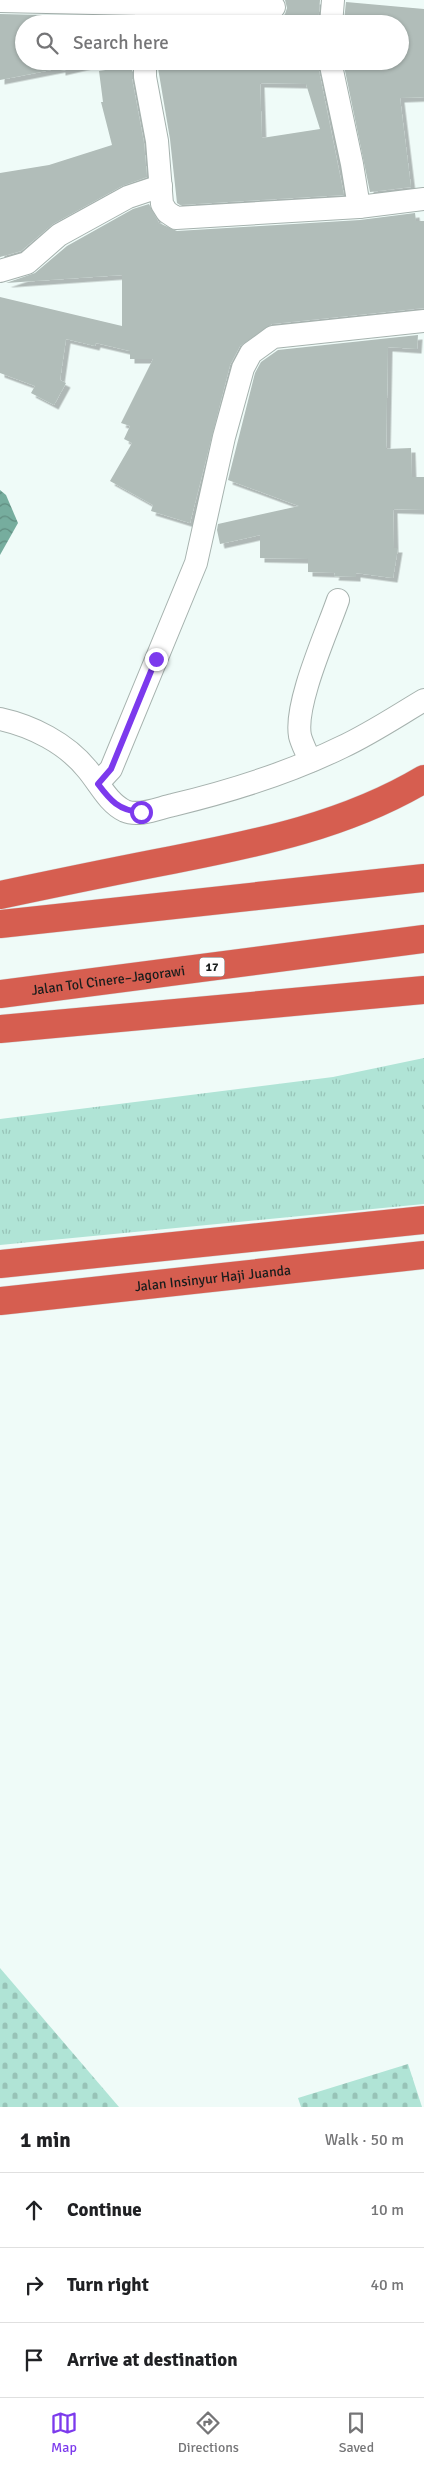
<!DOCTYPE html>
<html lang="en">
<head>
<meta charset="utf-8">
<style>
  body { margin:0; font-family:Signika,sans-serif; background:#f6f6f6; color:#202124 }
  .stop { position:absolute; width:15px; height:15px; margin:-11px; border:4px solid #7c3aed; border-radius:50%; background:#fff }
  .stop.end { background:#7c3aed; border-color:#fff; box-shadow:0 1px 5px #0008 }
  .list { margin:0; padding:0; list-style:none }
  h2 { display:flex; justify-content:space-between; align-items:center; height:65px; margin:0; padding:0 20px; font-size:21px }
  h2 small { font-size:16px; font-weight:400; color:#757577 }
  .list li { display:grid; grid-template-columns:32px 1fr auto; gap:15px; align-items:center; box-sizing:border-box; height:75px; padding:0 20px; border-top:1px solid #e0e0e0 }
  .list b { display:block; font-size:19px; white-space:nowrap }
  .list em { font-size:16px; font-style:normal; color:#757577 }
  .icon { flex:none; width:28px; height:28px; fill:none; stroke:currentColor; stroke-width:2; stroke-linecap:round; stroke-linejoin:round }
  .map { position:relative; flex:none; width:424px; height:2107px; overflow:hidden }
  .search { position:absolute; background:#fff; box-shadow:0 1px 4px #0004; left:15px; right:15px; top:15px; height:55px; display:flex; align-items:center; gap:12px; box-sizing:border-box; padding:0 18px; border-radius:28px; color:#757577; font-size:19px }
  .sheet { height:290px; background:#fff }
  nav { display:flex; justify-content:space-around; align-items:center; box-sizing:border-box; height:70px; border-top:1px solid #e0e0e0; background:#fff; font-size:14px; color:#757577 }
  nav a { display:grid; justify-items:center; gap:2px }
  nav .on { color:#7c3aed }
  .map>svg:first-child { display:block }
</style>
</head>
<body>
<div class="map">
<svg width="424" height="2107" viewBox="0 0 424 2107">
  <defs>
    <pattern id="grass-tufts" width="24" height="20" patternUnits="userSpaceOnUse" patternTransform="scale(1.25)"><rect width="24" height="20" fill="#b0e4d6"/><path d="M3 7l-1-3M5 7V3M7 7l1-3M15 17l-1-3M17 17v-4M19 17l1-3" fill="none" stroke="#97c3b7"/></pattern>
    <pattern id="cemetery-stones" width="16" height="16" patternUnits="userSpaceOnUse" patternTransform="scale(1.25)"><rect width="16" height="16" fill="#b0e4d6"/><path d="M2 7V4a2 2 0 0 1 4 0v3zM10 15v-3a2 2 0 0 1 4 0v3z" fill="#97c3b7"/></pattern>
    <pattern id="water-waves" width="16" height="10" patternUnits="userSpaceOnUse" patternTransform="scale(1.25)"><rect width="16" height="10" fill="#76ad9e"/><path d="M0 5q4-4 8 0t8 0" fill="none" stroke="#608c80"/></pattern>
    <filter id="shadow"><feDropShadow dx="4.5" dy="4.5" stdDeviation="0" flood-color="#0004"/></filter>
  </defs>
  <rect width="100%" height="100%" fill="#effbf8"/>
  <path fill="url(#grass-tufts)" d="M424,1058V1204L0,1245V1119L333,1077Z"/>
  <g fill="url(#cemetery-stones)">
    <path d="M0,1968L119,2107H0Z"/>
    <path d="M408,2064L422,2107H301L298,2098Z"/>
  </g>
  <path fill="url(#water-waves)" d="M0,490L6,495L18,523L0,555Z"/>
  <g fill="#b1bdb9" fill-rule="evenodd" filter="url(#shadow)">
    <path d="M285,0H320L318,24H196V18L280,19L285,14L287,8Z"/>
    <path d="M346,2L424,9V97L400,98L411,187L370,192L343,61H400V24L344,21Z"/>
    <path d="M0,14L84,16L86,24H24V61L95,63L61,71V68L0,80Z"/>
    <path d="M202,61H317L344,195L180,205L177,203L170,139L158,68ZM260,83L306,84L320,129L262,138Z"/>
    <path d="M132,66V79L144,143L147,177L122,186L53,224L21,251L0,257V173L49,165L112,145L101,102H103L99,71Z"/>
    <path d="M149,204L159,223L177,231L360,220L415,213L416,221H424V308L272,324L240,346L230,365L190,523L151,511L153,505L110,481L132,443L124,439L130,426L121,423L153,359H130V351L96,343L95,346L66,339L60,380L66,383L54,405L31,393L35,386L0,373V297L122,326V275L6,283L35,273L67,246L133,209Z"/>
    <path d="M418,335L417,349L388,347L386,449L411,448L412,477H424V510L393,509L394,548H398L393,578L356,573V577L334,576L335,573L308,572V559L260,558V535L220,544L217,530L218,524L299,506L228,480L255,373L261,362L278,350Z"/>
  </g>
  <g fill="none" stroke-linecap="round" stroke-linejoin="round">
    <defs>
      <g id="street">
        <path d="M0,1L274,7"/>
        <path d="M146,24V3"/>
        <path d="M331,24L333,0"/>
        <path d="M145,61V77L157,141L162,204L167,212L176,218L359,207L424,199"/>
        <path d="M330,61L352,164L359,207"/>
        <path d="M0,271L27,263L59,235L128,197L161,186"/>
        <path d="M0,719C32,726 66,743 87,769C99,783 108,803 125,811C139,817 159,808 173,805C231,791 289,773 342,747C370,734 397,716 424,700"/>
        <path d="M310,761C307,753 302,744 300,736C294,704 327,632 338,600"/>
        <path d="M98,783L111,769L196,563L224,437L243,368L251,353L273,337L424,321"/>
      </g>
      <g id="highway">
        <path d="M0,895C57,883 114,871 172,860C259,843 347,825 424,779"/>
        <path d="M0,924L424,878"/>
        <path id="s1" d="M0,994L424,939"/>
        <path d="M0,1029L424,990"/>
        <path d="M0,1264L424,1220"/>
        <path id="s2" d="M0,1301L424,1255"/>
      </g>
    </defs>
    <use href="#street" stroke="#a6b2ae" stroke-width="24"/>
    <use href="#highway" stroke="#d6d6d6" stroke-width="29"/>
    <use href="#street" stroke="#fff" stroke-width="22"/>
    <use href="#highway" stroke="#d65e50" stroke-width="28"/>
  </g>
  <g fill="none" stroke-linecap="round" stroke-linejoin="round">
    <path stroke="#7c3aed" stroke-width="6" d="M141,812C119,811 110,800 98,784L111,769L156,659"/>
  </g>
  <g text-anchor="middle" stroke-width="4" stroke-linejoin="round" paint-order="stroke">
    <rect fill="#fff" stroke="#5e6160" stroke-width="1" x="199.5" y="957.5" width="25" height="19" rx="4"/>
    <g font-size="12" font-weight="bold" fill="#191d1c">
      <text x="212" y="971">17</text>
    </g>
    <g font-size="14" fill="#191d1c" stroke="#fff">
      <text dy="5" stroke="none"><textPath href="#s1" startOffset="109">Jalan Tol Cinere–Jagorawi</textPath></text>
      <text dy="5" stroke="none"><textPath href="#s2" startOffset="214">Jalan Insinyur Haji Juanda</textPath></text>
    </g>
  </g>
</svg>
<div class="stop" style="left:141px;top:812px"></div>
<div class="stop end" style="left:156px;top:659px"></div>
<div class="search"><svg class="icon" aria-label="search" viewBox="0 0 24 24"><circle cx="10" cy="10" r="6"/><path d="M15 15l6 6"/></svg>Search here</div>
</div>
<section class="sheet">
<h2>1 min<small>Walk · 50 m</small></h2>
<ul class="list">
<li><svg class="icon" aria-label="ahead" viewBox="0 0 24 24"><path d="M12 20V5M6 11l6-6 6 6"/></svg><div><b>Continue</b></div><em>10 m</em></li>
<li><svg class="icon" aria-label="right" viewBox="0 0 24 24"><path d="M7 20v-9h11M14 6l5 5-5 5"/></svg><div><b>Turn right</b></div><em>40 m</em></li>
<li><svg class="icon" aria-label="arrive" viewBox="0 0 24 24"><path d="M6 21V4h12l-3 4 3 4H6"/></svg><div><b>Arrive at destination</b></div></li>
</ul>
</section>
<nav>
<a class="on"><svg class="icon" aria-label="map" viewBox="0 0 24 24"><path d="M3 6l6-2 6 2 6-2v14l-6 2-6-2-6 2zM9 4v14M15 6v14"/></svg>Map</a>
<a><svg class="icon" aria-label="directions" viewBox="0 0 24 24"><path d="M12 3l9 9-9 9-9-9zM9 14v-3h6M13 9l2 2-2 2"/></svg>Directions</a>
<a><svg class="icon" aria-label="saved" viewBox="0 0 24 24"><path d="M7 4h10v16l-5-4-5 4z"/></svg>Saved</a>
</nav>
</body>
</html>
